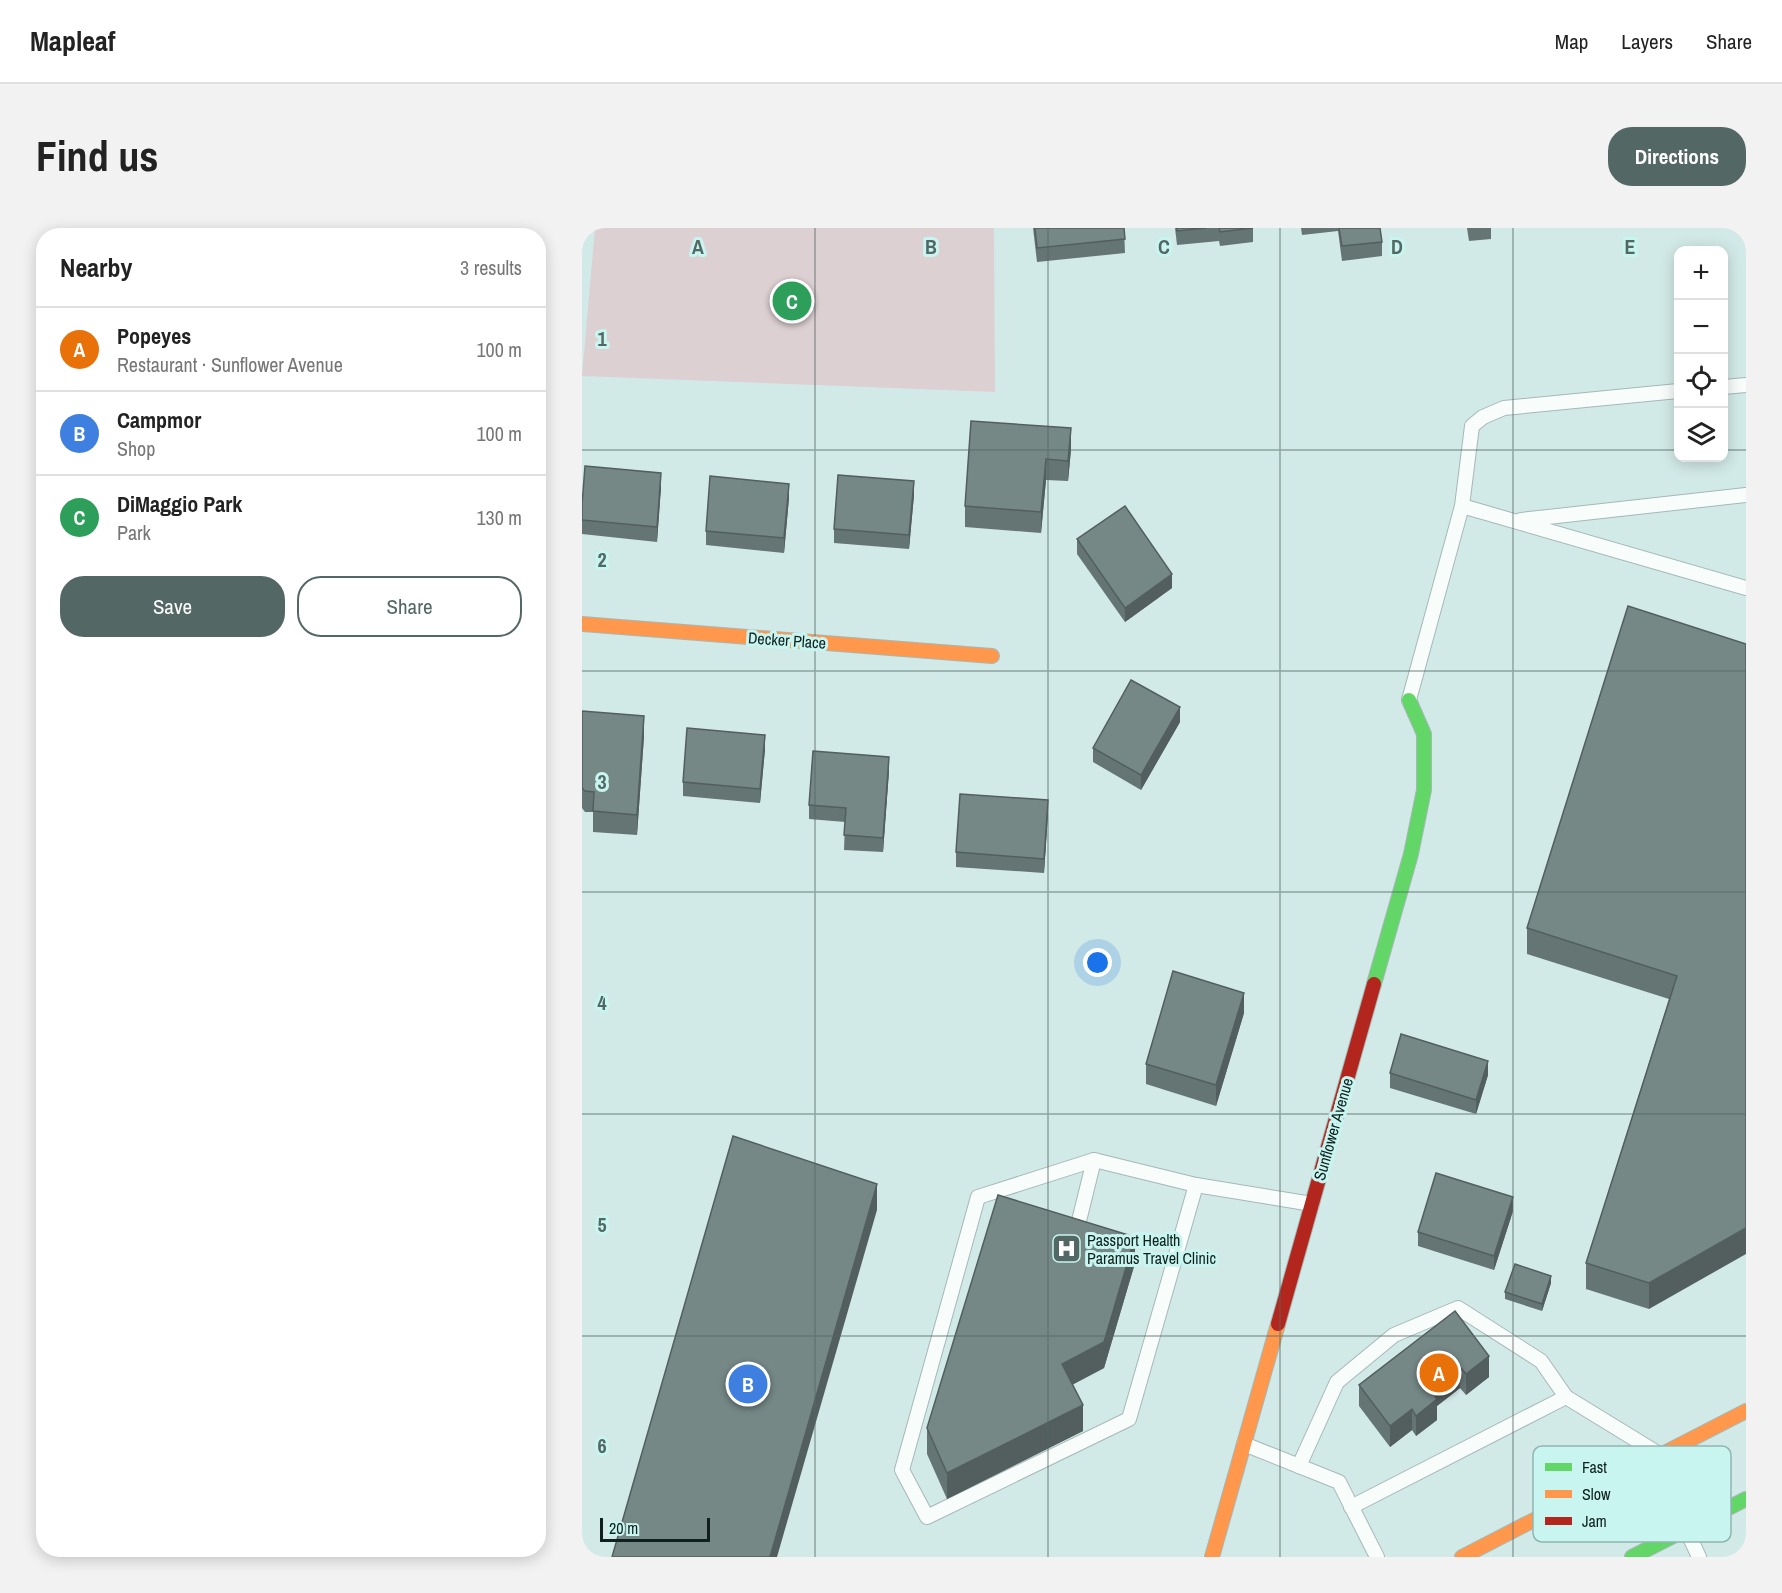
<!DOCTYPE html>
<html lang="en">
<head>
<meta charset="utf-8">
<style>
  body { margin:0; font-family:"Archivo Narrow",sans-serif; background:#f2f2f2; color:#222 }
  .controls { position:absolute; right:18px; top:18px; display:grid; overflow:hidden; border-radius:12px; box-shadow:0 3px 15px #0003 }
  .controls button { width:54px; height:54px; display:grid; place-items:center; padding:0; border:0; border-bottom:2px solid #e0e0e0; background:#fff; color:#222; font:30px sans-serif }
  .scale { position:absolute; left:18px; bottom:15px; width:110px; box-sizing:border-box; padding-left:6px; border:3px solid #0f201e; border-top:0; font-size:16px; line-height:21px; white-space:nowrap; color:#0f201e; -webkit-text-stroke:4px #c8f5ef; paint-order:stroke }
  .you { position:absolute; left:516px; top:735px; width:21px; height:21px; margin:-15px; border:4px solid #fff; border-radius:50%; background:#1a73e8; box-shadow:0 0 0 9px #1a73e833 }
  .badge { display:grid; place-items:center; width:39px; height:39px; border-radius:50%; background:#536764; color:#fff; font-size:20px; font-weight:700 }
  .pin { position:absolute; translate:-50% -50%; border:3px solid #fff; box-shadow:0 2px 6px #0006 }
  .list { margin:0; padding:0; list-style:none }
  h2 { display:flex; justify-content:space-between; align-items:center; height:78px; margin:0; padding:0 24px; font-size:26px }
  h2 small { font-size:20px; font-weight:400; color:#767676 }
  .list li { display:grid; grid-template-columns:39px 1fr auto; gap:18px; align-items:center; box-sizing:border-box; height:84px; padding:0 24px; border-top:2px solid #e0e0e0 }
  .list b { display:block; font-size:22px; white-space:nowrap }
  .list p { margin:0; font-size:20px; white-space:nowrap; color:#767676 }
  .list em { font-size:20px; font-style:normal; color:#767676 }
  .actions { display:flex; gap:12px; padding:18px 24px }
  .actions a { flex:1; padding:14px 0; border:2px solid #536764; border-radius:24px; text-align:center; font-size:21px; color:#536764 }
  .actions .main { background:#536764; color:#fff }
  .icon { flex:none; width:33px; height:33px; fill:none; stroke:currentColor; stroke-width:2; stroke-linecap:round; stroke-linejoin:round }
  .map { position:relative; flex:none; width:1164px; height:1329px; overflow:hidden; border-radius:24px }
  header { display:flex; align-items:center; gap:36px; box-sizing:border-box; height:84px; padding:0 30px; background:#fff; border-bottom:2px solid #e0e0e0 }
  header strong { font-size:28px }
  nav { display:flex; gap:33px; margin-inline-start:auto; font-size:21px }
  .intro { display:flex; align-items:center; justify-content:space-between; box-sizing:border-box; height:144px; padding:0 36px }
  h1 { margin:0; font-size:42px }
  .button { padding:15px 27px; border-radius:24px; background:#536764; color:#fff; font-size:21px; font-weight:700 }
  main { display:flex; gap:36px; padding:0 36px }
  aside { flex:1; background:#fff; border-radius:24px; box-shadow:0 3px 15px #0003 }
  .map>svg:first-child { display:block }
</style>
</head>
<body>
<header>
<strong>Mapleaf</strong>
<nav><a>Map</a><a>Layers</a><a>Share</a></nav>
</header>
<div class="intro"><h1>Find us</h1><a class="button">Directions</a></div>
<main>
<aside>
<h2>Nearby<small>3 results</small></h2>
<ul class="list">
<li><span class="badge" style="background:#e8710a">A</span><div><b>Popeyes</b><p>Restaurant · Sunflower Avenue</p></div><em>100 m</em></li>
<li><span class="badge" style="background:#3f7fe0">B</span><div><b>Campmor</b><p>Shop</p></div><em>100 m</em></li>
<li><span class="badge" style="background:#2e9e5b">C</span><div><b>DiMaggio Park</b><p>Park</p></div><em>130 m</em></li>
</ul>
<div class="actions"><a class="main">Save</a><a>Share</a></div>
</aside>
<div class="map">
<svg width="1164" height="1329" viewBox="0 0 1164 1329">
  <rect width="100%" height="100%" fill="#d2eae7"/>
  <path fill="#ddd0d3" d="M13,0H412L413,164L0,148Z"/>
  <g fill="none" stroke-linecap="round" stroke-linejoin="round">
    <defs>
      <g id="lane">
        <path d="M1142,159L1164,157"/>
        <path d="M880,278L890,198L901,189L922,180L1096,163"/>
        <path d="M939,292L1164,267"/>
        <path d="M827,472L880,278L1164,360"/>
        <path d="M512,932L396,969L320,1242L345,1289L547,1191L614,957"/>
        <path d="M496,997L512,932L614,957L730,976"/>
        <path d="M662,1216L757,1254L795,1329"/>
        <path d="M717,1238L755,1154L812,1107L876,1080L959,1133L984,1169L1077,1226"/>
        <path d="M769,1279L984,1169"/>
        <path d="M1104,1301L1117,1329"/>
      </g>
      <g id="fast">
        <path d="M792,756L829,626L842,562V506L827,472"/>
        <path d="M1050,1329L1164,1271"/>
      </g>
      <g id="slow">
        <path d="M0,396L410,428"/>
        <path d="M630,1329L696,1096"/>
        <path d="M880,1329L1164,1183"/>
      </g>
      <path id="jam" d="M696,1096L792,756"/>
    </defs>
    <use href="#lane" stroke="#a5b8b6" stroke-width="16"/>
    <use href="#fast" stroke="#a5b8b6" stroke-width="16"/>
    <use href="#slow" stroke="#a5b8b6" stroke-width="16"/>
    <use href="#jam" stroke="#a5b8b6" stroke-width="16"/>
    <use href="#lane" stroke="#f8fcfb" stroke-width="14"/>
    <use href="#fast" stroke="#63d668" stroke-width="14"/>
    <use href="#slow" stroke="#ff974d" stroke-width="14"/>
    <use href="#jam" stroke="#b3261e" stroke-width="14"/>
  </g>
  <g fill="#657573">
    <path d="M451,0H542L543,25L455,34Z"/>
    <path d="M593,0H671V14L638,18L637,13L595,17Z"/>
    <path d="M719,0H798L800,14V28L760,33L756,3L720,7Z"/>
    <path d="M885,0H909V11L887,13Z"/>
    <path d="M389,193L489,221L486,253L464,252L459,305L383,299V278Z"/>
    <path d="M79,259L75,314L0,306V277Z"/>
    <path d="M332,267L327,321L252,315V301Z"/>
    <path d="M207,270L202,325L124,317V303Z"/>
    <path d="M495,311L590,360L543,394L495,326Z"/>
    <path d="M1164,416L1067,1081L1004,1061V1035L1087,771L945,726V700Z"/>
    <path d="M0,483L62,508L55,607L11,604V584H3L0,580Z"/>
    <path d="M598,494L559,562L511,534V520Z"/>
    <path d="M183,521L178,575L101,568V554Z"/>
    <path d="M307,543L301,624L262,622L263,594L227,591V577Z"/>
    <path d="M466,586L462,645L374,639V624Z"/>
    <path d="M662,785L634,878L564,856V836Z"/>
    <path d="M808,845L906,847L894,886L808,860Z"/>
    <path d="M931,983L912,1042L836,1018V1004Z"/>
    <path d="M553,1035L522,1140L490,1157L501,1203L365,1271L345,1226V1200Z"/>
    <path d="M969,1055L960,1083L923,1071V1064Z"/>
    <path d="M873,1083L907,1149L884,1167L878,1160L855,1178V1192L834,1208L830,1202L808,1219L777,1178V1157Z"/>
  </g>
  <g fill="#525f5e">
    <path d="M489,200V221L486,253V233Z"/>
    <path d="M464,231V252L459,305V284Z"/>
    <path d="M79,245V259L75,314V299Z"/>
    <path d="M332,253V267L327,321V307Z"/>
    <path d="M207,256V270L202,325V310Z"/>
    <path d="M590,346V360L543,394V380Z"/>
    <path d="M598,479V494L559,562V547Z"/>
    <path d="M62,488V508L55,607V587Z"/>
    <path d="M183,507V521L178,575V561Z"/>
    <path d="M307,529V543L301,624V610Z"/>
    <path d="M466,572V586L462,645V631Z"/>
    <path d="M662,765V785L634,878V857Z"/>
    <path d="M906,833V847L894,886V872Z"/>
    <path d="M295,956V982L195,1329H188Z"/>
    <path d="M931,969V983L912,1042V1028Z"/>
    <path d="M1164,1000V1026L1067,1081V1055Z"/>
    <path d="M553,1009V1035L522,1140L480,1162V1136Z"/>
    <path d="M969,1048V1055L960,1083V1076Z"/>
    <path d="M907,1128V1149L884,1167V1146Z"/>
    <path d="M878,1139V1160L855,1178V1192L834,1208V1188L849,1162Z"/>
    <path d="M501,1177V1203L365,1271V1245Z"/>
    <path d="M830,1181V1202L808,1219V1198Z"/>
  </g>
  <g fill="#758886" stroke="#525f5e" stroke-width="1.5">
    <path d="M453,0H542L543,11L455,20Z"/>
    <path d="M595,0H624L595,3Z"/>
    <path d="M637,0H671L638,4Z"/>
    <path d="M757,0H798L800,14L760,18Z"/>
    <path d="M389,193L489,200L486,233L464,231L459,284L383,278Z"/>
    <path d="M3,238L79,245L75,299L0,292V277Z"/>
    <path d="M256,247L332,253L327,307L252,301Z"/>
    <path d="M128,248L207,256L202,310L124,303Z"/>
    <path d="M543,278L590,346L543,380L495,311Z"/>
    <path d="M1046,378L1164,416V1000L1067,1055L1004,1035L1095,748L945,700Z"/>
    <path d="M549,452L598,479L559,547L511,520Z"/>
    <path d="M0,483L62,488L55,587L11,583L12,564L3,563L0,560Z"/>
    <path d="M105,500L183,507L178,561L101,554Z"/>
    <path d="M231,523L307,529L301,610L262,607L264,580L227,577Z"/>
    <path d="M378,566L466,572L462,631L374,624Z"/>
    <path d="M591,743L662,765L634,857L564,836Z"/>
    <path d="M819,806L906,833L894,872L808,845Z"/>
    <path d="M151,908L295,956L188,1329H30Z"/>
    <path d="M854,945L931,969L912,1028L836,1004Z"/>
    <path d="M416,967L553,1009L522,1114L480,1136L501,1177L365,1245L345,1200Z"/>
    <path d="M933,1036L969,1048L960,1076L923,1064Z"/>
    <path d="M873,1083L907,1128L884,1146L878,1139L849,1162L855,1171L834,1188L830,1181L808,1198L777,1157Z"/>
  </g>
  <path fill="none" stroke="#536764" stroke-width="1.5" stroke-opacity="0.55" d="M233,0V1329M466,0V1329M698,0V1329M931,0V1329M0,222H1096M1142,222H1164M0,443H1164M0,664H1164M0,886H1164M0,1108H1164"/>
  <defs>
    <symbol id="hospital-square" viewBox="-11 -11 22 22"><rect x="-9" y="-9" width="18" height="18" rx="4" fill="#536764" stroke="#c8f5ef"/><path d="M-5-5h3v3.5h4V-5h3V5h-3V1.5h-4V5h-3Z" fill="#fff"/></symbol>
  </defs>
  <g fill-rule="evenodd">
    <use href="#hospital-square" x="468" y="1004" width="33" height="33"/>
  </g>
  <g text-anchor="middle" stroke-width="6" stroke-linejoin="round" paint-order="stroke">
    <g font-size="16" fill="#0f201e" stroke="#c8f5ef">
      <text transform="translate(205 412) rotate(4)" y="6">Decker Place</text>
      <text transform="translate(751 901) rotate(-74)" y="6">Sunflower Avenue</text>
    </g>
    <g font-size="16" fill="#0f201e" stroke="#c8f5ef" text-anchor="start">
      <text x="505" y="1018">Passport Health<tspan x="505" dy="18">Paramus Travel Clinic</tspan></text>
    </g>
  </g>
  <rect x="951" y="1218" width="198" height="96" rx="9" fill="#c8f5ef" stroke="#90b5b0" stroke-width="1.5"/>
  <rect x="963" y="1235" width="27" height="8" fill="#63d668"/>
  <rect x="963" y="1262" width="27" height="8" fill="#ff974d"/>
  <rect x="963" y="1289" width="27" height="8" fill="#b3261e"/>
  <g font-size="16" fill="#0f201e">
    <text x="1000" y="1245">Fast</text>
    <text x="1000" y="1272">Slow</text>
    <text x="1000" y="1299">Jam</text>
  </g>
  <g font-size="20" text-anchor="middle" font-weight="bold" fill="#536764" stroke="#c8f5ef" stroke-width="6" stroke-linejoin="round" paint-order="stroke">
    <text x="116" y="26">A</text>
    <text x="349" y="26">B</text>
    <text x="582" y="26">C</text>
    <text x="815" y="26">D</text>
    <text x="1048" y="26">E</text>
    <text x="20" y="118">1</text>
    <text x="20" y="339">2</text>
    <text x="20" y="561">3</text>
    <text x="20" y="782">4</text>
    <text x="20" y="1004">5</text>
    <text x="20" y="1225">6</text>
  </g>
</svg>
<div class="controls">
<button>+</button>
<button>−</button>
<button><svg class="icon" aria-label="locate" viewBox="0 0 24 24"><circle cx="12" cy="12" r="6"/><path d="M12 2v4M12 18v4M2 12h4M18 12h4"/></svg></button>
<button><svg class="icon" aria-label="layers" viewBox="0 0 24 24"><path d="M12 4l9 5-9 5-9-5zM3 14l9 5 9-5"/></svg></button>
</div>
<div class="scale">20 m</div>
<div class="you"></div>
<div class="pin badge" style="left:857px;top:1145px;background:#e8710a">A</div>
<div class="pin badge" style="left:166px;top:1156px;background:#3f7fe0">B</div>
<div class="pin badge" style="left:210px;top:73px;background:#2e9e5b">C</div>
</div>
</main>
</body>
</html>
